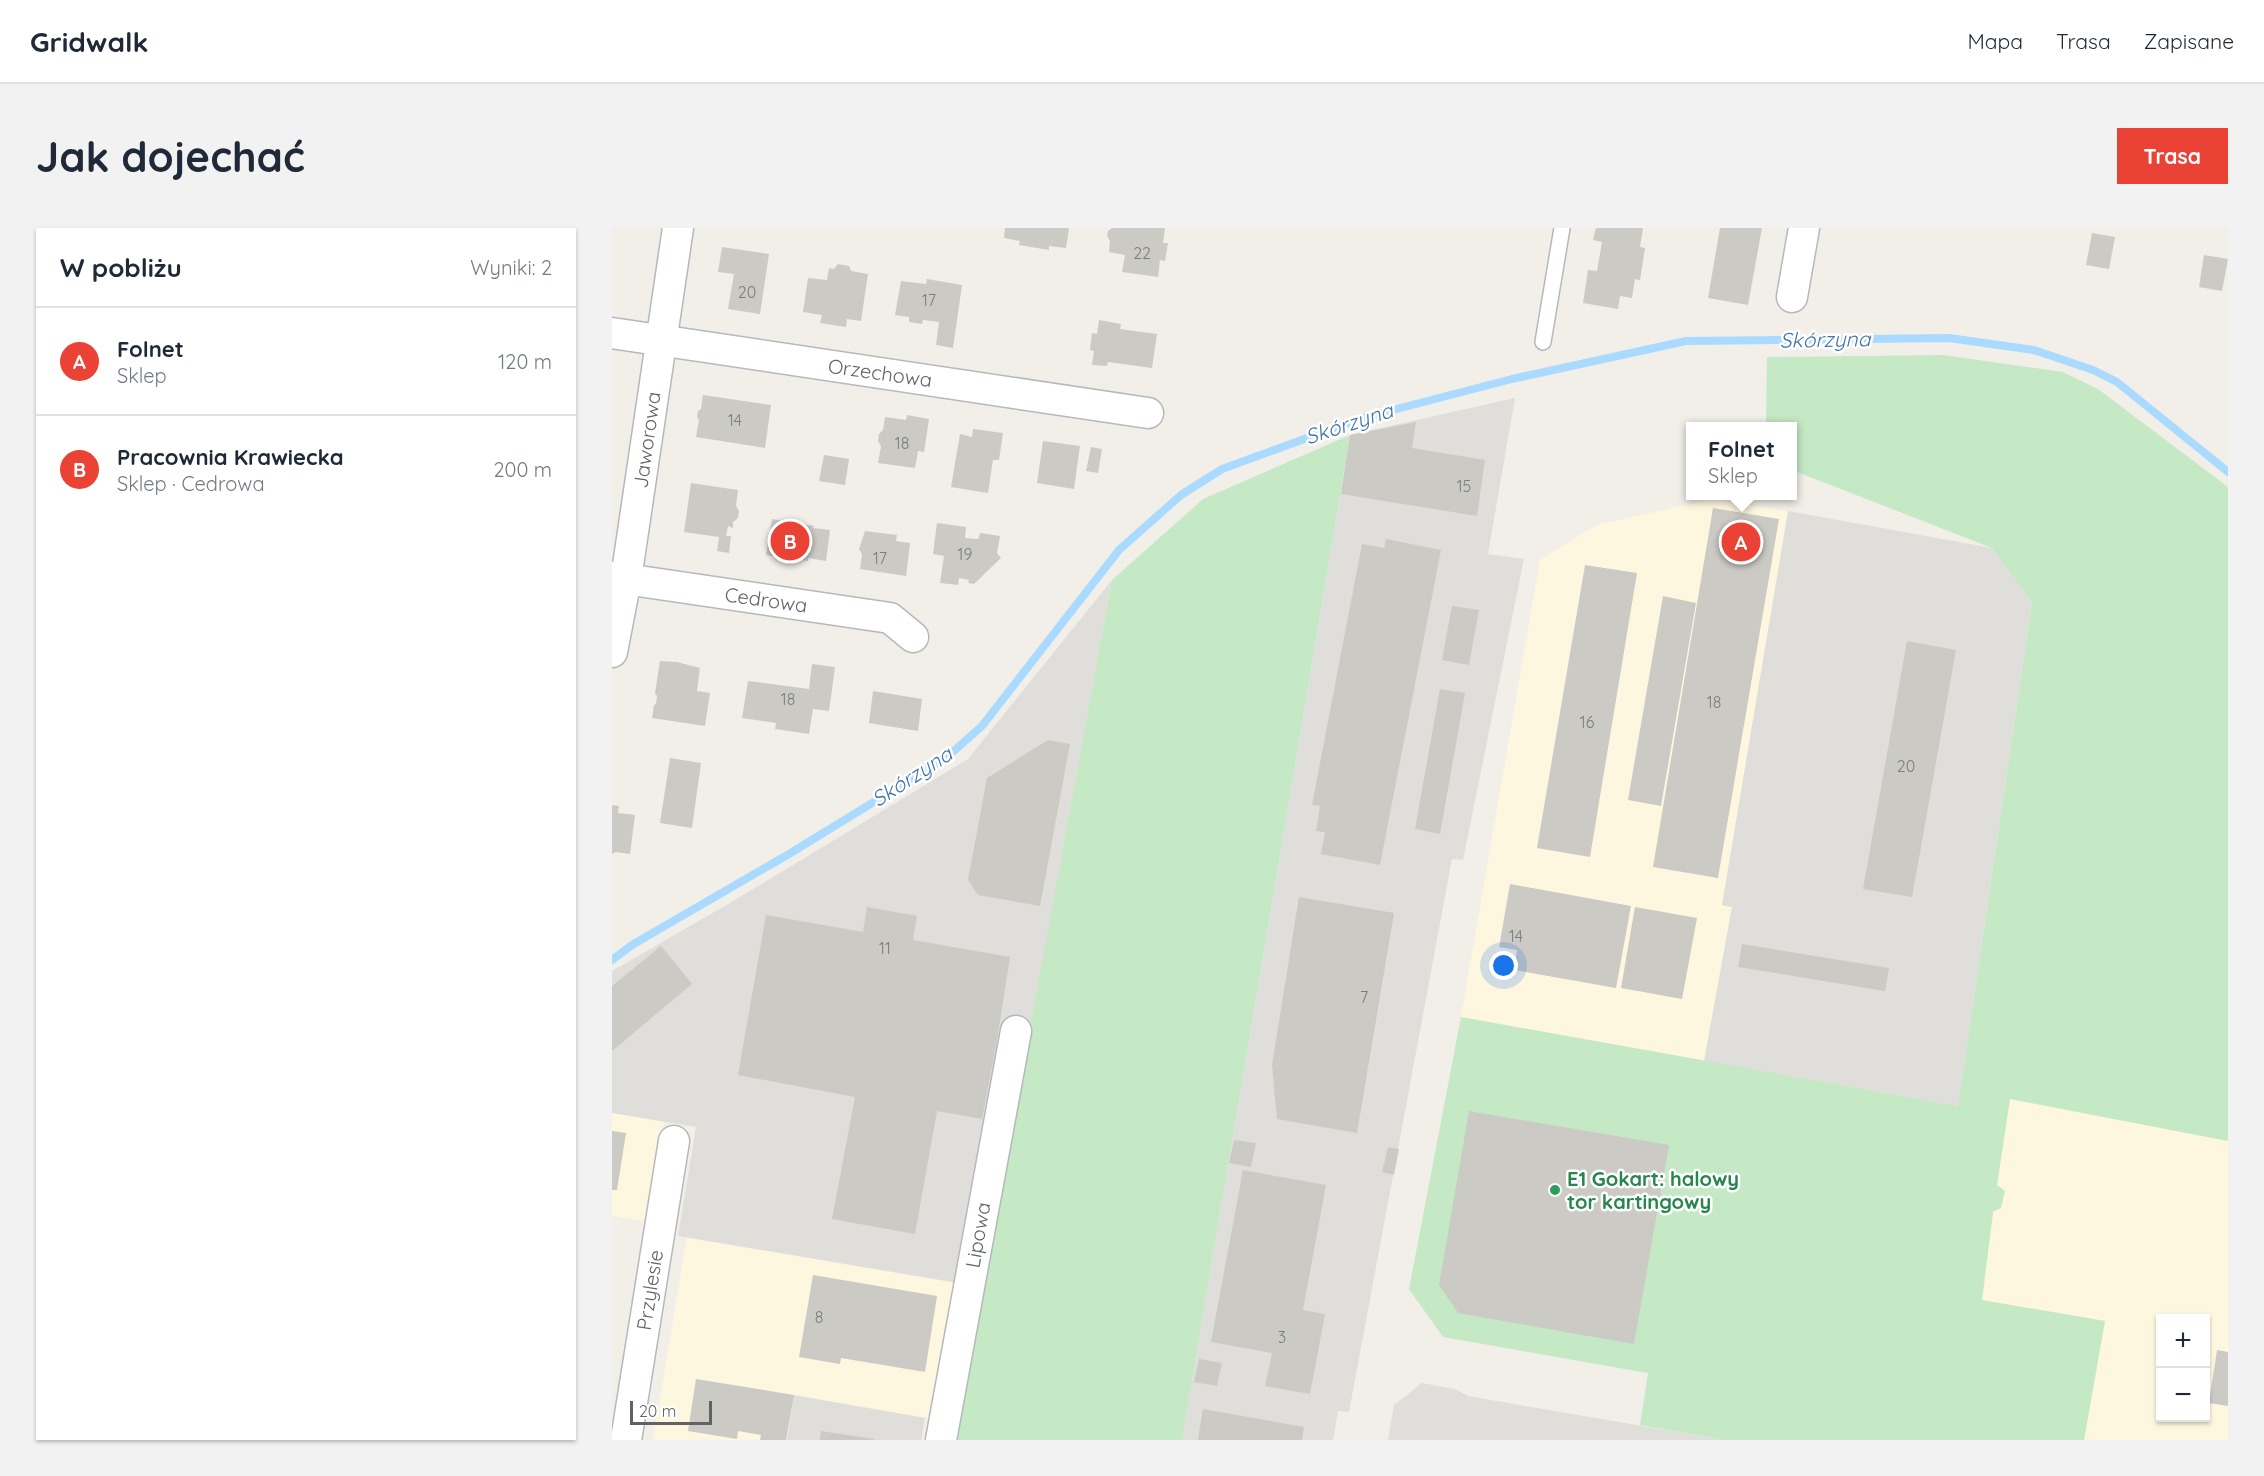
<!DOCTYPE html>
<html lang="pl">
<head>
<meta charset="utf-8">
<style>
  body { margin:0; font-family:Quicksand,sans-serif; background:#f2f2f3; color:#1f2937 }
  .controls { position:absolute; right:18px; bottom:18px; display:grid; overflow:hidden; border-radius:0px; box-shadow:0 2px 4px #0004 }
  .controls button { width:54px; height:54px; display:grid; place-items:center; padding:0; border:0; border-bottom:2px solid #e0e1e3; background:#fff; color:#1f2937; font:30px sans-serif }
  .scale { position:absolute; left:18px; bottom:15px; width:82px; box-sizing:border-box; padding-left:6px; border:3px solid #5f6368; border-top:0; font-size:16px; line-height:21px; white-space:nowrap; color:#5f6368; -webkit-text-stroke:4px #fff; paint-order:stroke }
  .you { position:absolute; left:892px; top:738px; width:21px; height:21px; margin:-15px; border:4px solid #fff; border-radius:50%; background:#1a73e8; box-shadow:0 0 0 9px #1a73e833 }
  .badge { display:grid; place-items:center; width:39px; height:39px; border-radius:50%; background:#ea4335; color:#fff; font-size:20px; font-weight:700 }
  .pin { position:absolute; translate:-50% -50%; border:3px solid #fff; box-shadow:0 2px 6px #0006 }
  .popup { position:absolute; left:1074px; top:194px; width:111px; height:78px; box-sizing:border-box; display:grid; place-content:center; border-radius:0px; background:#fff; filter:drop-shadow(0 2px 4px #0005); font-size:20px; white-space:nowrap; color:#747a83 }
  .popup b { font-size:22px; color:#1f2937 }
  .popup::after { content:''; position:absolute; left:50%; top:100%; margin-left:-12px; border:12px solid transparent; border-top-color:#fff }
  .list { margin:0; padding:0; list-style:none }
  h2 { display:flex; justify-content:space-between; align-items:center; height:78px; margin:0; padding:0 24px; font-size:26px }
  h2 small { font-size:20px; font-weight:400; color:#747a83 }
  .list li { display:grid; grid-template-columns:39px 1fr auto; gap:18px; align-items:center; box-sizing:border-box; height:108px; padding:0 24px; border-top:2px solid #e0e1e3 }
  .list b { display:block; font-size:22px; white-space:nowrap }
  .list p { margin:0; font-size:20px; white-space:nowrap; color:#747a83 }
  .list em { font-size:20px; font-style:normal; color:#747a83 }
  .map { position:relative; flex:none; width:1616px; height:1212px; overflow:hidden; border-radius:0px }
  header { display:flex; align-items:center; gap:36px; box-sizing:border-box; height:84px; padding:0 30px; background:#fff; border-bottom:2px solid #e0e1e3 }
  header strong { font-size:28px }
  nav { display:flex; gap:33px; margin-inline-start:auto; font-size:21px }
  .intro { display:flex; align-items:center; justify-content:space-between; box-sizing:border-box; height:144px; padding:0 36px }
  h1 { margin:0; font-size:42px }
  .button { padding:15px 27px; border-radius:0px; background:#ea4335; color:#fff; font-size:21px; font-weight:700 }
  main { display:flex; gap:36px; padding:0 36px }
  aside { flex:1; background:#fff; border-radius:0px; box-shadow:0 2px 4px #0004 }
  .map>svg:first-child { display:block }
</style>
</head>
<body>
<header>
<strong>Gridwalk</strong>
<nav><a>Mapa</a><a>Trasa</a><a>Zapisane</a></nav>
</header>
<div class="intro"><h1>Jak dojechać</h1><a class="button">Trasa</a></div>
<main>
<aside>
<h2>W pobliżu<small>Wyniki: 2</small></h2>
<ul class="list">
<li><span class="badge">A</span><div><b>Folnet</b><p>Sklep</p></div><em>120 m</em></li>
<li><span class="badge">B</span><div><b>Pracownia Krawiecka</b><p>Sklep · Cedrowa</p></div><em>200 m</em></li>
</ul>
</aside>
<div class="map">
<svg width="1616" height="1212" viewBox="0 0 1616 1212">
  <rect width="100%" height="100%" fill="#f1efe8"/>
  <g fill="#fef7e0" fill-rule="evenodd">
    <path d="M1101,271L1176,283L1110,677L1120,679L1092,833L849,789L928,332L984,297Z"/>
    <path d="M1398,871L1616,913V1212H1472L1493,1093L1370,1072L1381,984L1389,980L1392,963L1385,957ZM1548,1090H1594V1190H1548Z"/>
    <path d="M0,885L52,893L37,994L0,988Z"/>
    <path d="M75,1009L346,1055L321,1191L182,1168L174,1212H41Z"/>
  </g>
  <g fill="#e0deda">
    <path d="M903,170L876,326L912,331L851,632L840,631L737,1184L726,1183L721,1212H570L738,207Z"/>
    <path d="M1176,283L1380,320L1420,375L1346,878L1092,833L1120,679L1110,677Z"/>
    <path d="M500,352L418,805L346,1055L66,1008L84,899L0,885V743L123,672L356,531Z"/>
    <path d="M810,1155L843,1161L856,1168L1112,1212H776L782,1177Z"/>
    <path d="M182,1167L313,1190L309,1212H175Z"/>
  </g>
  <g fill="#c5e8c5">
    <path d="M1331,127L1451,144L1486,161L1616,259V913L1398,871L1385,957L1393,963L1389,980L1381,984L1370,1072L1493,1093L1472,1212H1112L1028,1197L1036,1145L831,1109L797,1061L849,789L1346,878L1420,375L1380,320L1180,242V198H1154L1155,129Z"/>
    <path d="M738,207L570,1212H343L500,352L591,271Z"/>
  </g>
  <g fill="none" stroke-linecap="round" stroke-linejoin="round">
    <path stroke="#aadaff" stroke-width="8" d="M0,732L20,717L177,626L335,529L370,498L507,322L569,267L610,241L750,190L900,151L1074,113L1337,110L1422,122L1481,142L1505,154L1616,244"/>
  </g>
  <g fill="#cccac5">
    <path d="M393,0H457L454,20L437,18V22L407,17L408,13L392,10Z"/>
    <path d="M500,0H553L551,15H556L553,33L548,32L546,49L510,44L513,27L497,24L498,13L495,8L496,3Z"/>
    <path d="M984,0H1031L1028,19L1033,20L1028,52L1023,51L1020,70L1008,68L1006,81L971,75L976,42L985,43L990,14L981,12Z"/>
    <path d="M1108,0H1150L1136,77L1096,70Z"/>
    <path d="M1480,5L1503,9L1497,41L1474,37Z"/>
    <path d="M110,19L157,26L148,86L116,81L122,46L106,44Z"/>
    <path d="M1592,27L1616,31L1610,63L1587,59Z"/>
    <path d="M226,36L237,38L239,43L256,46L249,93L235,91L234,99L208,95L210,87L191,84L196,50L215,52L217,40L222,41Z"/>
    <path d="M315,51L350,57L341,120L324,117L327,94L311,92L310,96L297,94V89L283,87L289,53L314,56Z"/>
    <path d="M487,92L509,96L508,101L545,106L540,140L496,134L495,138L480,137L482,123L478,122L480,105L485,106Z"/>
    <path d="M91,167L159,177L153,220L84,209L87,192L85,189L86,183L89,181Z"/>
    <path d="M295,187L317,191L312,224L306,223L303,240L266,235L269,218L266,213L267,206L271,202L273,189L294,192Z"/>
    <path d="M804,194L800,220L873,232L865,288L729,266L738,207Z"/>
    <path d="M361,201L391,205L387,232H381L376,265L339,259L348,206L360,209Z"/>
    <path d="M431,213L468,218L462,261L425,255Z"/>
    <path d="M479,219L490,221L486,245L474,243Z"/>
    <path d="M212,227L237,231L233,257L207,253Z"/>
    <path d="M79,255L126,262L124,278L127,283L126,290L121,294V300L116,298L114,308H119L117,325L105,323L107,309L72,304Z"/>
    <path d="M1101,280L1167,291L1106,650L1041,639Z"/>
    <path d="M160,291L202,298L201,300L218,302L214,333L196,330V333L154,327Z"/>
    <path d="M325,295L354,299L353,310L365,311L367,310L368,305L388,308L385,325L389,330L362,356L356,355L357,352L347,350L346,357L328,355L332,328L321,326Z"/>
    <path d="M253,303L285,307L284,313L298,315L294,348L248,341L250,326L247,321Z"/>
    <path d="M774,311L829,322L768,637L709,626L713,604L704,603L708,578L700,577L750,316L772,320Z"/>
    <path d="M973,337L1025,345L978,629L925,620Z"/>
    <path d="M1051,368L1084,375L1049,578L1016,572Z"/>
    <path d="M840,378L867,382L857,437L830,432Z"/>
    <path d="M1295,413L1344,422L1300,669L1251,661Z"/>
    <path d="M48,433L65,434L88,440L85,463L98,465L93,498L40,490L42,477L44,476L45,468L43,465Z"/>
    <path d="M200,436L223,439L217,483L201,481L197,506L163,501L164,495L130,490L136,453L197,461Z"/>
    <path d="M828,461L853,465L828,606L803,601Z"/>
    <path d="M261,463L310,471L306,503L257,495Z"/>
    <path d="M436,512L458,516L428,678L366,667L356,652L375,550Z"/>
    <path d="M58,530L89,535L80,600L48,595Z"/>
    <path d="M0,577L7,578L6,585L23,587L18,626L4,624L0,626Z"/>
    <path d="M898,656L1019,678L1004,760L902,742L905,722L887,719Z"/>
    <path d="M687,669L782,685L745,905L665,891L660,837Z"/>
    <path d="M255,679L305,688L301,712L398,729L385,812L370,891L325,883L303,1006L220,991L243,869L126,847L154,687L251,704Z"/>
    <path d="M1023,679L1085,690L1070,771L1009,760Z"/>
    <path d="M1130,716L1277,740L1273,763L1126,739Z"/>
    <path d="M49,718L80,756L0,823V758Z"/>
    <path d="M857,883L1057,917L1022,1116L846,1085L827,1057Z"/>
    <path d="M0,903L14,905L5,962H0Z"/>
    <path d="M622,912L644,915L639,939L617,935Z"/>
    <path d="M776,919L787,921L782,947L770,944Z"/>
    <path d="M631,942L714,957L691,1082L713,1086L698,1166L653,1158L660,1125L599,1114Z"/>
    <path d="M201,1047L325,1068L313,1144L229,1130L228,1136L187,1129Z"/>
    <path d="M1605,1122L1616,1124V1178L1597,1175Z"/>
    <path d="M587,1131L610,1135L605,1158L582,1154Z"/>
    <path d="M84,1151L182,1167L174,1212H148L149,1207L126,1203L125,1211L76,1203Z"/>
    <path d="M591,1181L692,1199L690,1212H586Z"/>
    <path d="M209,1203L262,1211V1212H208Z"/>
  </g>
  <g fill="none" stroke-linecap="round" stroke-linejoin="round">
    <defs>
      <path id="lane" d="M931,114L950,0"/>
      <g id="street">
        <path d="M1180,69L1192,0"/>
        <path d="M0,105L536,185"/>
        <path d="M0,349L278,390L301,409"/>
        <path d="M0,424L14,351L66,0"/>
        <path d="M14,1212L62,913"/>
        <path d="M329,1212L404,803"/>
      </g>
    </defs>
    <use href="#lane" stroke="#b5b8bc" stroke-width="18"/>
    <use href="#street" stroke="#b5b8bc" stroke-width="33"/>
    <use href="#lane" stroke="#fff" stroke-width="15"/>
    <use href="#street" stroke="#fff" stroke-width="30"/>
  </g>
  <circle fill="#2e9e5b" stroke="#fff" stroke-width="2" cx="943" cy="962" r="6"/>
  <g text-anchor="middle" stroke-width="5" stroke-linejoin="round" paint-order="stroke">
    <g font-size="16" fill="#7a7d7f">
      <text x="530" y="31">22</text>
      <text x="135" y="70">20</text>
      <text x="317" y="78">17</text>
      <text x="123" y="198">14</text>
      <text x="290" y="221">18</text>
      <text x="852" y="264">15</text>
      <text x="353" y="332">19</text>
      <text x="268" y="336">17</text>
      <text x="176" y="477">18</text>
      <text x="1102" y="480">18</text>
      <text x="975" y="500">16</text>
      <text x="1294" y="544">20</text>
      <text x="904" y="714">14</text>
      <text x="273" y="726">11</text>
      <text x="752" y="775">7</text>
      <text x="207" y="1095">8</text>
      <text x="670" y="1115">3</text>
    </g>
    <g font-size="20" fill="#5f6368" stroke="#fff">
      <text transform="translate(268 145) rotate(8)" y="7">Orzechowa</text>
      <text transform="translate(35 212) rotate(-82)" y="7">Jaworowa</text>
      <text transform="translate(154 372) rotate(8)" y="7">Cedrowa</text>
      <text transform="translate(366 1007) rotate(-80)" y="7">Lipowa</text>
      <text transform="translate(38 1062) rotate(-81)" y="7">Przylesie</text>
    </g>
    <g font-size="20" font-weight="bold" fill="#27864d" stroke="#fff" text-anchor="start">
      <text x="955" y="958">E1 Gokart: halowy<tspan x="955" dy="23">tor kartingowy</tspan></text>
    </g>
    <g font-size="21" font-style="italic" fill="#4174aa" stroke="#fff">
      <text transform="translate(1213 112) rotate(-1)" y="7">Skórzyna</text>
      <text transform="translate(737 196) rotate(-18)" y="7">Skórzyna</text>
      <text transform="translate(300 549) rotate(-33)" y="7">Skórzyna</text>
    </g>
  </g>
</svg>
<div class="controls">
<button>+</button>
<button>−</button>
</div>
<div class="scale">20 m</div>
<div class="you"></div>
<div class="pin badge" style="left:1129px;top:314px">A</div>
<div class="popup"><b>Folnet</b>Sklep</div>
<div class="pin badge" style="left:178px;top:313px">B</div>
</div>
</main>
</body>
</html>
